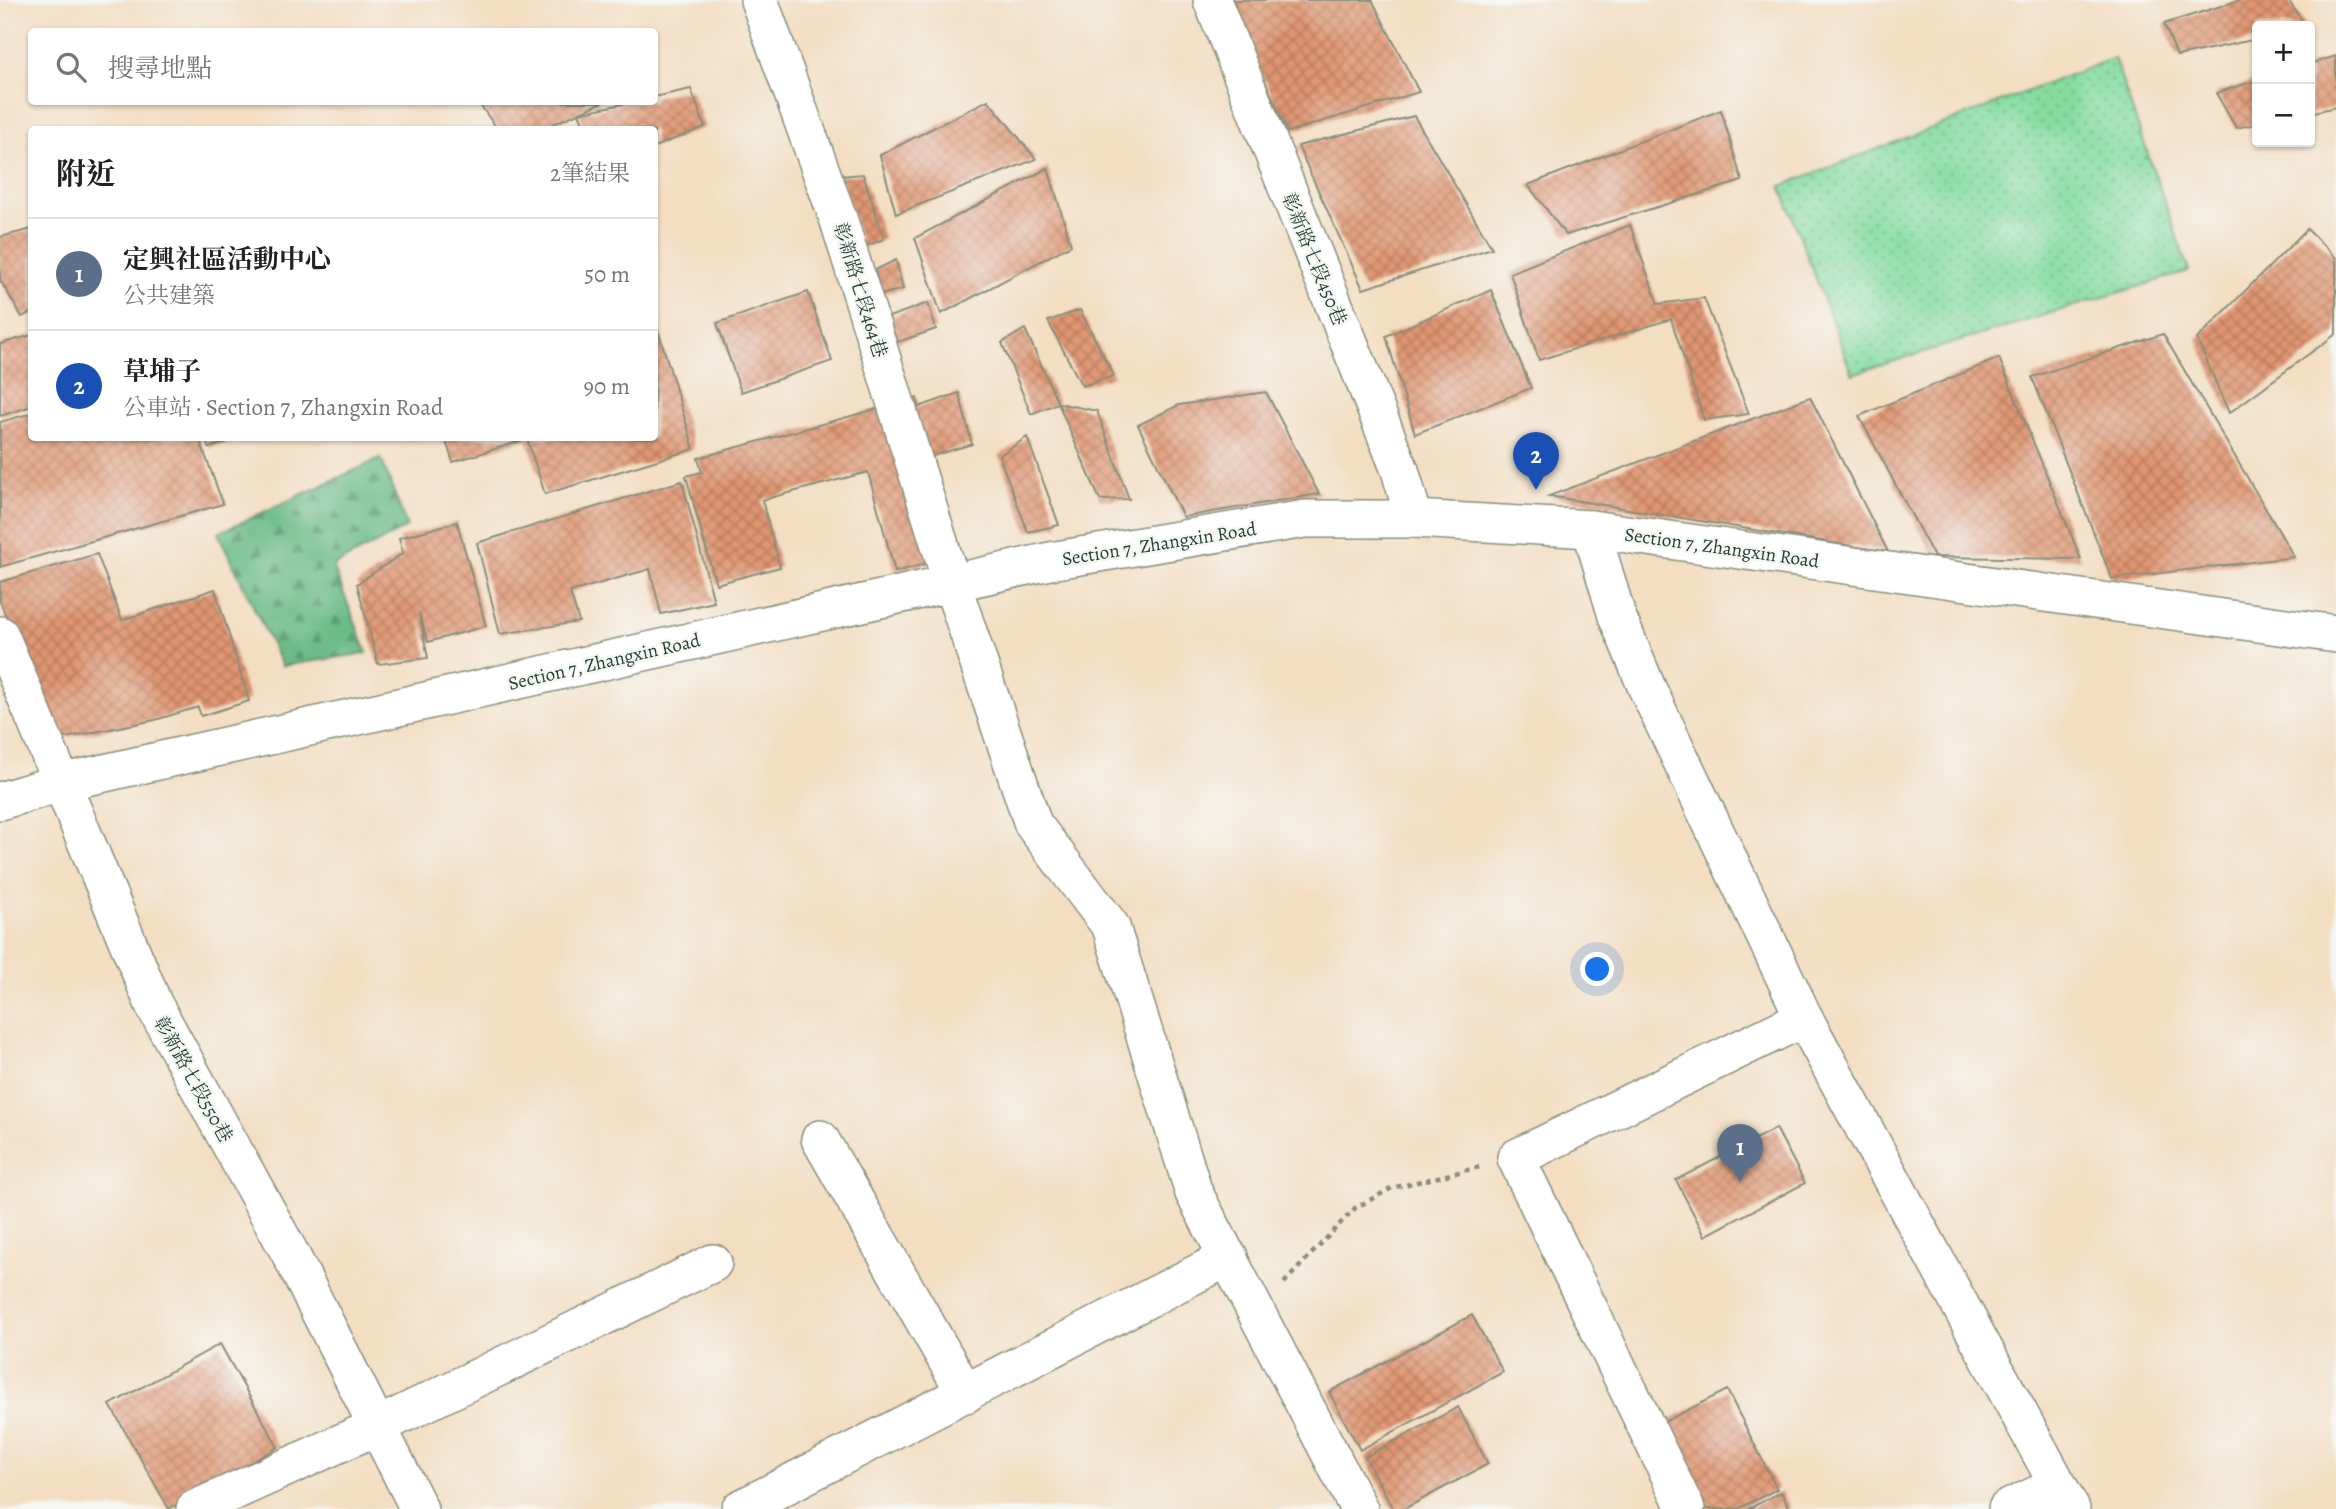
<!DOCTYPE html>
<html lang="zh-TW">
<head>
<meta charset="utf-8">
<style>
  body { margin:0; font-family:Alegreya,"Noto Serif TC",serif; background:#f6f6f6; color:#222 }
  .controls { position:absolute; right:21px; top:21px; display:grid; overflow:hidden; border-radius:7px; box-shadow:0 2px 5px #0004 }
  .controls button { width:63px; height:63px; display:grid; place-items:center; padding:0; border:0; border-bottom:2px solid #e0e0e0; background:#fff; color:#222; font:35px sans-serif }
  .you { position:absolute; left:1598px; top:970px; width:24px; height:24px; margin:-18px; border:5px solid #fff; border-radius:50%; background:#1a73e8; box-shadow:0 0 0 10px #1a73e833 }
  .badge { display:grid; place-items:center; width:46px; height:46px; border-radius:50%; background:#1a73e8; color:#fff; font-size:23px; font-weight:700 }
  .pin { position:absolute; translate:-50% -58px; filter:drop-shadow(0 2px 4px #0008) }
  .pin::after { content:''; position:absolute; top:37px; width:24px; height:21px; background:inherit; clip-path:polygon(0 0,100% 0,50% 100%) }
  .list { margin:0; padding:0; list-style:none }
  h2 { display:flex; justify-content:space-between; align-items:center; height:91px; margin:0; padding:0 28px; font-size:30px }
  h2 small { font-size:23px; font-weight:400; color:#767676 }
  .list li { display:grid; grid-template-columns:46px 1fr auto; gap:21px; align-items:center; box-sizing:border-box; height:112px; padding:0 28px; border-top:2px solid #e0e0e0 }
  .list b { display:block; font-size:26px; white-space:nowrap }
  .list p { margin:0; font-size:23px; white-space:nowrap; color:#767676 }
  .list em { font-size:23px; font-style:normal; color:#767676 }
  .icon { flex:none; width:38px; height:38px; fill:none; stroke:currentColor; stroke-width:2; stroke-linecap:round; stroke-linejoin:round }
  .map { position:relative; flex:none; width:2336px; height:1509px; overflow:hidden }
  .search { position:absolute; background:#fff; box-shadow:0 2px 5px #0004; left:28px; top:28px; width:630px; height:77px; display:flex; align-items:center; gap:18px; box-sizing:border-box; padding:0 24px; border-radius:7px; color:#767676; font-size:26px }
  .panel { position:absolute; background:#fff; box-shadow:0 2px 5px #0004; left:28px; top:126px; width:630px; height:315px; border-radius:7px }
  .map>svg:first-child { display:block }
</style>
</head>
<body>
<div class="map">
<svg width="2336" height="1509" viewBox="0 0 2336 1509">
  <defs>
    <pattern id="grass-dots" width="8" height="8" patternUnits="userSpaceOnUse" patternTransform="scale(1.75)"><rect width="8" height="8" fill="#86dda0"/><path d="M2 2h.1M6 6h.1" fill="none" stroke="#6db483" stroke-width="1.8" stroke-linecap="round"/></pattern>
    <pattern id="forest-firs" width="22" height="20" patternUnits="userSpaceOnUse" patternTransform="scale(1.75)"><rect width="22" height="20" fill="#6cbc86"/><path d="M5 1l3.5 6h-7zM16 11l3.5 6h-7z" fill="#589a6e"/></pattern>
    <pattern id="building-cross-hatch" width="8" height="8" patternUnits="userSpaceOnUse" patternTransform="scale(1.75)"><rect width="8" height="8" fill="#e19672"/><path d="M0 0l8 8M0 8l8-8" fill="none" stroke="#b67c5e"/></pattern>
  </defs>
  <rect width="100%" height="100%" fill="#f6f6f2"/>
  <filter id="ink" filterUnits="userSpaceOnUse"><feTurbulence type="fractalNoise" baseFrequency=".0143" numOctaves="2"/><feDisplacementMap in="SourceGraphic" scale="14" xChannelSelector="R" yChannelSelector="G"/><feConvolveMatrix kernelMatrix="1 2 1 2 8 2 1 2 1" color-interpolation-filters="sRGB"/></filter>
  <filter id="wash" filterUnits="userSpaceOnUse"><feTurbulence type="fractalNoise" baseFrequency=".00686" numOctaves="4" result="noise"/><feDisplacementMap in="SourceGraphic" scale="28" xChannelSelector="R" yChannelSelector="G"/><feGaussianBlur stdDeviation="1.57" result="paint"/><feColorMatrix in="noise" values="0 0 0 0 0 0 0 0 0 0 0 0 0 0 0 0 0 1.4 0 .05"/><feComposite in="paint" operator="in"/></filter>
  <g filter="url(#wash)">
    <rect width="100%" height="100%" fill="#f3dec2"/>
    <path fill="url(#grass-dots)" stroke="#528d6a" stroke-width="2" d="M2114,58L2189,271L1852,374L1781,186Z"/>
    <path fill="url(#forest-firs)" stroke="#467c5d" stroke-width="2" d="M381,458L407,527L333,566L367,653L282,666L218,533Z"/>
    <g id="blocks">
      <g fill="url(#building-cross-hatch)">
        <path d="M1229,0H1372L1419,92L1288,132Z"/>
        <path d="M2240,0H2288L2306,26H2257V39L2177,56L2164,24Z"/>
        <path d="M2336,56V107L2310,113V64Z"/>
        <path d="M2257,80V124L2236,128L2216,93Z"/>
        <path d="M691,89L705,127L654,147V130H586L579,113L632,102H654V97Z"/>
        <path d="M988,100L1036,159L896,214L880,155Z"/>
        <path d="M478,102H603L540,130H498Z"/>
        <path d="M1721,110L1742,181L1566,235L1528,185Z"/>
        <path d="M1414,116L1492,248L1363,289L1298,146Z"/>
        <path d="M1048,168L1071,245L941,314L915,238Z"/>
        <path d="M863,174L884,239L862,248L841,176Z"/>
        <path d="M1630,225L1658,304L1704,298L1749,414L1704,420L1671,319L1539,360L1510,273Z"/>
        <path d="M32,229V312L22,317L0,280V237Z"/>
        <path d="M2307,229L2336,258V334L2229,413L2197,339Z"/>
        <path d="M896,260L903,289L880,295L875,270Z"/>
        <path d="M1491,290L1531,388L1415,434L1386,336Z"/>
        <path d="M808,292L832,361L741,392L717,323Z"/>
        <path d="M928,303L936,329L898,342L886,318Z"/>
        <path d="M1080,310L1114,376L1082,386L1048,321Z"/>
        <path d="M655,320L694,449L545,494L527,439L453,462L445,438H654Z"/>
        <path d="M1025,329L1058,403L1031,414L1002,343Z"/>
        <path d="M2163,334L2294,557L2112,579L2032,377Z"/>
        <path d="M32,335V406L0,416V344Z"/>
        <path d="M1999,358L2081,559L1934,557L1859,416Z"/>
        <path d="M1266,392L1319,494L1183,517L1138,425L1179,405Z"/>
        <path d="M959,393L972,444L932,456L959,555L895,572L868,472L762,500L780,567L716,584L686,476L702,472L698,458L917,398L919,407Z"/>
        <path d="M1810,397L1888,552L1549,496Z"/>
        <path d="M1058,403L1097,411L1129,499L1100,500Z"/>
        <path d="M32,413V438H199L223,504L0,567V422Z"/>
        <path d="M1027,437L1059,525L1028,532L999,456Z"/>
        <path d="M206,438H240L209,448Z"/>
        <path d="M682,481L714,602L661,614L650,569L570,592L579,622L500,634L477,543Z"/>
        <path d="M457,522L486,626L428,642L419,613L428,658L378,664L357,584L403,553L399,538Z"/>
        <path d="M97,554L122,620L215,589L249,701L201,716L198,707L155,720L54,740L0,601V582Z"/>
        <path d="M1776,1128L1805,1183L1705,1236L1676,1180Z"/>
        <path d="M1472,1315L1503,1372L1360,1450L1329,1392Z"/>
        <path d="M220,1344L278,1447L169,1509L110,1405Z"/>
        <path d="M1727,1390L1777,1489L1738,1509H1700L1658,1425Z"/>
        <path d="M1458,1407L1488,1464L1404,1509H1393L1365,1457Z"/>
        <path d="M1781,1492L1790,1509H1748Z"/>
      </g>
    </g>
  </g>
  <g filter="url(#ink)">
    <use href="#blocks" fill-opacity="0" stroke="#898e7b" stroke-width="2"/>
    <g fill="none" stroke-linecap="round" stroke-linejoin="round">
      <defs>
        <g id="minor">
          <path d="M759,0L839,221L952,584L1033,824L1111,927L1194,1193L1359,1509"/>
          <path d="M1212,0L1400,470L1414,519"/>
          <path d="M1591,529L1617,616L1647,688L1804,1018L2071,1509"/>
          <path d="M0,635L154,1005L292,1257L419,1509"/>
          <path d="M0,801L64,782L1050,561L1305,519H1414L1591,529L2336,634"/>
          <path d="M820,1139L966,1394"/>
          <path d="M195,1509L378,1426L713,1263"/>
          <path d="M740,1509L1229,1257"/>
          <path d="M1686,1509L1516,1158L1804,1018"/>
          <path d="M2007,1509L2058,1485"/>
        </g>
      </defs>
      <use href="#minor" stroke="#898e7b" stroke-width="40"/>
      <path stroke="#898e7b" stroke-width="4.5" stroke-dasharray="5 5" stroke-linecap="butt" d="M1284,1283L1355,1208L1392,1188L1480,1167"/>
      <use href="#minor" stroke="#fff" stroke-width="37"/>
    </g>
  </g>
  <g text-anchor="middle" stroke-width="5" stroke-linejoin="round" paint-order="stroke">
    <g font-size="19" fill="#1f3d34" stroke="#f6f6f2">
      <text transform="translate(1315 259) rotate(68)" y="7">彰新路七段450巷</text>
      <text transform="translate(861 290) rotate(73)" y="7">彰新路七段464巷</text>
      <text transform="translate(1159 543) rotate(-9)" y="7">Section 7, Zhangxin Road</text>
      <text transform="translate(1722 547) rotate(8)" y="7">Section 7, Zhangxin Road</text>
      <text transform="translate(604 661) rotate(-13)" y="7">Section 7, Zhangxin Road</text>
      <text transform="translate(194 1079) rotate(61)" y="7">彰新路七段550巷</text>
    </g>
  </g>
</svg>
<div class="controls">
<button>+</button>
<button>−</button>
</div>
<div class="you"></div>
<div class="pin badge" style="left:1740px;top:1182px;background:#5c6f8a">1</div>
<div class="pin badge" style="left:1536px;top:490px;background:#1a4fb4">2</div>
<div class="search"><svg class="icon" aria-label="search" viewBox="0 0 24 24"><circle cx="10" cy="10" r="6"/><path d="M15 15l6 6"/></svg>搜尋地點</div>
<section class="panel">
<h2>附近<small>2筆結果</small></h2>
<ul class="list">
<li><span class="badge" style="background:#5c6f8a">1</span><div><b>定興社區活動中心</b><p>公共建築</p></div><em>50 m</em></li>
<li><span class="badge" style="background:#1a4fb4">2</span><div><b>草埔子</b><p>公車站 · Section 7, Zhangxin Road</p></div><em>90 m</em></li>
</ul>
</section>
</div>
</body>
</html>
